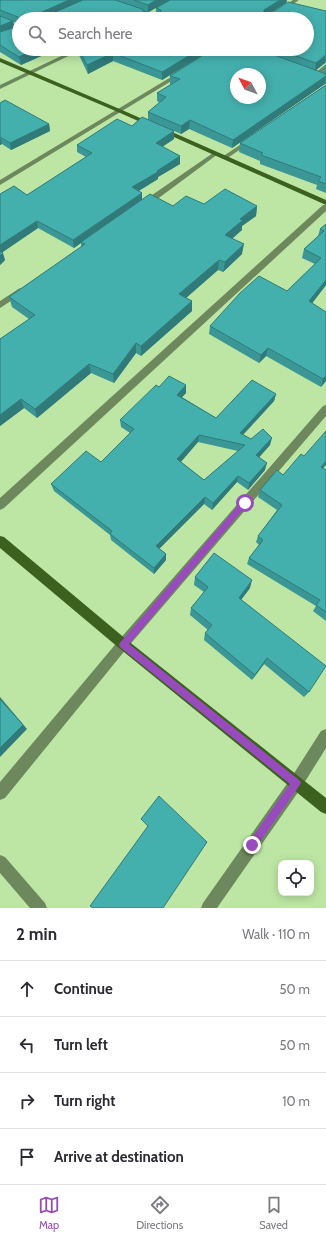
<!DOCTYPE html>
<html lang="en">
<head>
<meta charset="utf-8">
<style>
  body { margin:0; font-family:Cabin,sans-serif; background:#f2f2f3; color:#2b2b33 }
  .controls { position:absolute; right:12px; bottom:12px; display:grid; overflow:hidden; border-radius:8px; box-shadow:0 2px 10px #0003 }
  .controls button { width:36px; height:36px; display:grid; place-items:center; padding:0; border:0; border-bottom:1px solid #e1e1e2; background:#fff; color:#2b2b33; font:20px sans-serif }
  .compass { position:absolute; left:230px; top:68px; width:36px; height:36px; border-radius:50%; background:#fff; box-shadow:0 2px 10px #0003; rotate:311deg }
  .stop { position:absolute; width:12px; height:12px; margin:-9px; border:3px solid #984bbc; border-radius:50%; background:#fff }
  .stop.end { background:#984bbc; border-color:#fff; box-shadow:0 1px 4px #0008 }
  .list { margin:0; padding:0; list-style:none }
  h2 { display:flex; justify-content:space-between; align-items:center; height:52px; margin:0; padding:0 16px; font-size:17px }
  h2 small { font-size:13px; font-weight:400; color:#7c7c81 }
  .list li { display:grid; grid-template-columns:26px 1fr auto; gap:12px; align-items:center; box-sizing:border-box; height:56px; padding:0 16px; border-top:1px solid #e1e1e2 }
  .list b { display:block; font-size:15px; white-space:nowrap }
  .list em { font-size:13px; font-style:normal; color:#7c7c81 }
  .icon { flex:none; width:22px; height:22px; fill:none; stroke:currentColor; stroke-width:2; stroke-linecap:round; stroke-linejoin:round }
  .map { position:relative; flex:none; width:326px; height:908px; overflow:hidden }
  .search { position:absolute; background:#fff; box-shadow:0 2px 10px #0003; left:12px; right:12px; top:12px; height:44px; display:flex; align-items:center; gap:10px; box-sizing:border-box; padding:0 14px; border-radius:22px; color:#7c7c81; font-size:15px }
  .sheet { height:276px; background:#fff }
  nav { display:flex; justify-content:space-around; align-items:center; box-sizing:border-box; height:56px; border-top:1px solid #e1e1e2; background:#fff; font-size:11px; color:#7c7c81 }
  nav a { display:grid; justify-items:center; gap:2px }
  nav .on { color:#984bbc }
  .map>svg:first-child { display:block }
</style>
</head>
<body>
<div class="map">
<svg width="326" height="908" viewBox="0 0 326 908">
  <rect width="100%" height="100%" fill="#bde6a4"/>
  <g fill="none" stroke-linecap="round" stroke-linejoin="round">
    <g fill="#6e885d" fill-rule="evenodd">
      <path d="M293,0H299L271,19H264Z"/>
      <path d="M0,18L19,26V30L0,22Z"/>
      <path d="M76,49H83L0,89V85Z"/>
      <path d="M326,64V69L318,76H314V74Z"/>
      <path d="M181,71L184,73L183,74L0,185V180Z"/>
      <path d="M249,139L254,140L226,159H222V157Z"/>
      <path d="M213,153L218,154L148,206H142V202Z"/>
      <path d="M323,205H326V211L4,508L0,510V498Z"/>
      <path d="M20,288L24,291L23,293L0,308V301Z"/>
      <path d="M326,405V416L127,648L5,798L0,800V782L119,640L323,406Z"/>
      <path d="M326,729V748L301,788L217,908H201L203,903L291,778L321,731Z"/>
      <path d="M0,855L5,857L45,903L47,908H30L0,873Z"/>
    </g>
    <g fill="#3c611e" fill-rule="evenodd">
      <path d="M0,58L122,110L326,200V205L118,112L0,62Z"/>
      <path d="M0,536L4,537L127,640L326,798V814L321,812L119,648L0,548Z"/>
    </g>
  </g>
  <g fill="#3a9796" fill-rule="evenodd">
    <path d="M0,0H287L286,3L271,12L326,11V63H325L316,70L323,73L324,66L326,65V84H325L232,148L189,129L181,134L174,131V139L162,147L180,156V164L158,177V179L139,191L142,193V199L173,206L204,204L257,206L256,216L242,226V230L232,239L242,254L223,272L218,270L186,298L192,301V311L141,356L136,353L114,383L91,373L37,418L24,408L0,426V339L29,319L12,307L9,297L81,247V243L74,248L38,228L2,252L5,260L0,265V194L27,195L86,157L77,152V145L148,120V112L160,103L157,101V93L171,84H170V76L213,49H307V19H19V49H57L21,65L0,52ZM156,8V12H149ZM13,22L19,24V26L14,28Z"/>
    <path d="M78,49H213L162,80L113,61L88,74L78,53Z"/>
    <path d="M326,85V193L316,189L317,185L260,164V161L239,152L240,143Z"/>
    <path d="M0,103L49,124L50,131L11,150L2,144L0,145Z"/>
    <path d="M326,224V285L312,303L326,381L321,387L266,356L259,363L209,334L210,326L287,291L315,264L302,258L304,249L318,236L320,229Z"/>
    <path d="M186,385V393L182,397L216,418L276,394L274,401L243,435L251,439L270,445L259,457L265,470L248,490L237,482L212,510L204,504L159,549L166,554V560L154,574L111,540L110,535L54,491L51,484L101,462L130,433L121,427L120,420L159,387ZM198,442L238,451L204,480L181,462Z"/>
    <path d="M323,468L326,470V621L313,611L316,606L247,564L249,558L259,545L256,542L258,536L277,510L258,497L260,490L283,475Z"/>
    <path d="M195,577L250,588L241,600L309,692L304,697L264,664L252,680L204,640L205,633L208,630L190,615L191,608L204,592L194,585Z"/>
  </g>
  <g fill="#307b7a">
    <path d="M69,0H87L44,19L42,12Z"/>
    <path d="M156,0H171L148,12V5Z"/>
    <path d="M280,0H287L286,3L263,18L264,10Z"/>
    <path d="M13,21L15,29L0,35V26Z"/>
    <path d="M37,49H57L21,65L19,57Z"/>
    <path d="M200,49H213L162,80V72Z"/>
    <path d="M113,53V61L88,74L87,65Z"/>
    <path d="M326,55L325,63L315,71L316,63Z"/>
    <path d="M326,76L325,84L232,148L233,140Z"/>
    <path d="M190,120L189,129L181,134V126Z"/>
    <path d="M49,124L50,131L11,150L10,143Z"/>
    <path d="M174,131V139L156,151V143Z"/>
    <path d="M0,137L2,144L0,145Z"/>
    <path d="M180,156V164L158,177V179L133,194L132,187Z"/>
    <path d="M142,193V200L81,242V243L74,248L73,240Z"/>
    <path d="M257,206L256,216L242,226V230L224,245L225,235L240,219Z"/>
    <path d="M37,221L38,228L0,254V245Z"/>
    <path d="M244,244L242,254L223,272L225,262Z"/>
    <path d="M3,253L5,260L0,265V256Z"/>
    <path d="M219,260L218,270L179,304V294Z"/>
    <path d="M326,280V285L307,310L309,301Z"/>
    <path d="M192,301V311L141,356V346Z"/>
    <path d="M136,343V353L114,383L113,374Z"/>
    <path d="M268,348L266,356L259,363L261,355Z"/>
    <path d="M89,364L91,373L37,418L35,409Z"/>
    <path d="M326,376V381L321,387L323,379Z"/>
    <path d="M186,385V393L177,402V395Z"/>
    <path d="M276,394L274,401L238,440L240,433Z"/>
    <path d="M21,399L24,408L0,426V415Z"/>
    <path d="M199,435L198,442L177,466V459Z"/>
    <path d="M272,438L270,445L255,462L256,455Z"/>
    <path d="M326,461V465L318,474L321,467Z"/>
    <path d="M267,463L265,470L248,490L249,483Z"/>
    <path d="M238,476L237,482L212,510L213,503Z"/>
    <path d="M205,497L204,504L156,552V546Z"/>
    <path d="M166,554V560L154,574V568Z"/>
    <path d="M252,580L250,588L237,605L239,598Z"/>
    <path d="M267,658L264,664L252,680L255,675Z"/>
    <path d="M0,697L27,729L0,757Z"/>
  </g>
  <g fill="#44b0ae" stroke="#307b7a" fill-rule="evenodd">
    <path d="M0,0H69L42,12L53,13L83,0H115L142,9L144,12L160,13L161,10L156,8L170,0H280L264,10V12H273L288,2L326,11V55L316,63L276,49H307V19H19V49H37L19,57L0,45V32L19,26L18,17L0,10Z"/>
    <path d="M134,0H156L148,5Z"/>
    <path d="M0,16L13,21L0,26Z"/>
    <path d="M79,49H200L162,72L113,53L87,65Z"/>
    <path d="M213,49H258L326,74V76L233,140L190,120L181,126L148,112L166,97L157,93L180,79L170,76ZM236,74H260V98H236Z"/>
    <path d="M326,85V184L318,181L321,177L261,155L263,153L240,143Z"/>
    <path d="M5,100L49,124L10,143L0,137V103Z"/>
    <path d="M142,117L174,131L156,143L180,156L157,171L158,172L132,187L142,193L73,240L37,221L0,245V194L14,186L27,195L92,153L77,145L117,119L132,126Z"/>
    <path d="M225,189L257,206L240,219L243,220L225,235L244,244L225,262L219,260L179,294L192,301L141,346L136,343L113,374L89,364L35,409L21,399L0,415V339L35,315L9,297L85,244L81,242L150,194L173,206L186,196L204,204Z"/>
    <path d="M326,224V280L309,301L326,312V376L323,379L268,348L261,355L210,326L240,293L259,276L287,291L321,258L304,249L324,231L320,229Z"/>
    <path d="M0,251L3,253L0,256Z"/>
    <path d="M169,376L186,385L177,395L216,418L252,380L276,394L240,433L251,439L263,429L272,438L256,455L267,463L249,483L238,476L213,503L205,497L156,546L166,554L154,568L110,534L112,531L51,484L86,451L101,462L134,429L120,420L156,385L159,387ZM199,435L245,445L204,480L177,459Z"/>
    <path d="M326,431V461L321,467L326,470V612L316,605L320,600L249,558L263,540L258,536L282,505L260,490L277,470L283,475L301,454L304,456Z"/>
    <path d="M214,553L252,580L239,598L326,666L309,692L267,658L255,675L205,633L212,625L191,608L208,587L195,577Z"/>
    <path d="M0,699L23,725L0,748Z"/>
    <path d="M159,796L207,842L163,908H93L90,906L148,826L141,819Z"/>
  </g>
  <path fill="#984bbc" d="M245,500L248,503L247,505L129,644L299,780L301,783L299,786L255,849L252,850L249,849L248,845L249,842L290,784L120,647L119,644L242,501Z"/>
</svg>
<div class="controls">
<button><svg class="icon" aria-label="locate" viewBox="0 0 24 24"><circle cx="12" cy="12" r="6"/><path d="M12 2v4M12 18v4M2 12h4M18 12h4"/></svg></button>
</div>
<svg class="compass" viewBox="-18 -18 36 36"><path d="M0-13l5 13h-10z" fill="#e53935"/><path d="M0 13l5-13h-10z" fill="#7c7c81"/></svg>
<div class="stop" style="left:245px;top:503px"></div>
<div class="stop end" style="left:252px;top:845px"></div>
<div class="search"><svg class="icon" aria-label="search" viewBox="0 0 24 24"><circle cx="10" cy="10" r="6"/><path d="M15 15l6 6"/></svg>Search here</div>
</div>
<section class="sheet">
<h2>2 min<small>Walk · 110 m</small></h2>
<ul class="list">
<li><svg class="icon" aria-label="ahead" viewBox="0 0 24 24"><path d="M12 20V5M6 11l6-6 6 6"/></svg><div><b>Continue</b></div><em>50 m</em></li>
<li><svg class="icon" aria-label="left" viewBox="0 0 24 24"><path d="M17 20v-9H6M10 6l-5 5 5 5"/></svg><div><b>Turn left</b></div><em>50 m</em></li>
<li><svg class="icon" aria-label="right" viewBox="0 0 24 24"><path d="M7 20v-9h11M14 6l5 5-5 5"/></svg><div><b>Turn right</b></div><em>10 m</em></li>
<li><svg class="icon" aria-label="arrive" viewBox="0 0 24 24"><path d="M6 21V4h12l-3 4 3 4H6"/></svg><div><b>Arrive at destination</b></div></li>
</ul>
</section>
<nav>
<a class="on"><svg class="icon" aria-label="map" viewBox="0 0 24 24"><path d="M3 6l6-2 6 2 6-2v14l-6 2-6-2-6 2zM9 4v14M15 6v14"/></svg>Map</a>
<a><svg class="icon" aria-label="directions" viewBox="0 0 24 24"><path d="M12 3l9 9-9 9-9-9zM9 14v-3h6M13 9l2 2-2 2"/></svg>Directions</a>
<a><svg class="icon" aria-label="saved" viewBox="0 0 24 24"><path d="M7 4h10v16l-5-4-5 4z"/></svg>Saved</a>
</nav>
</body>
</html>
